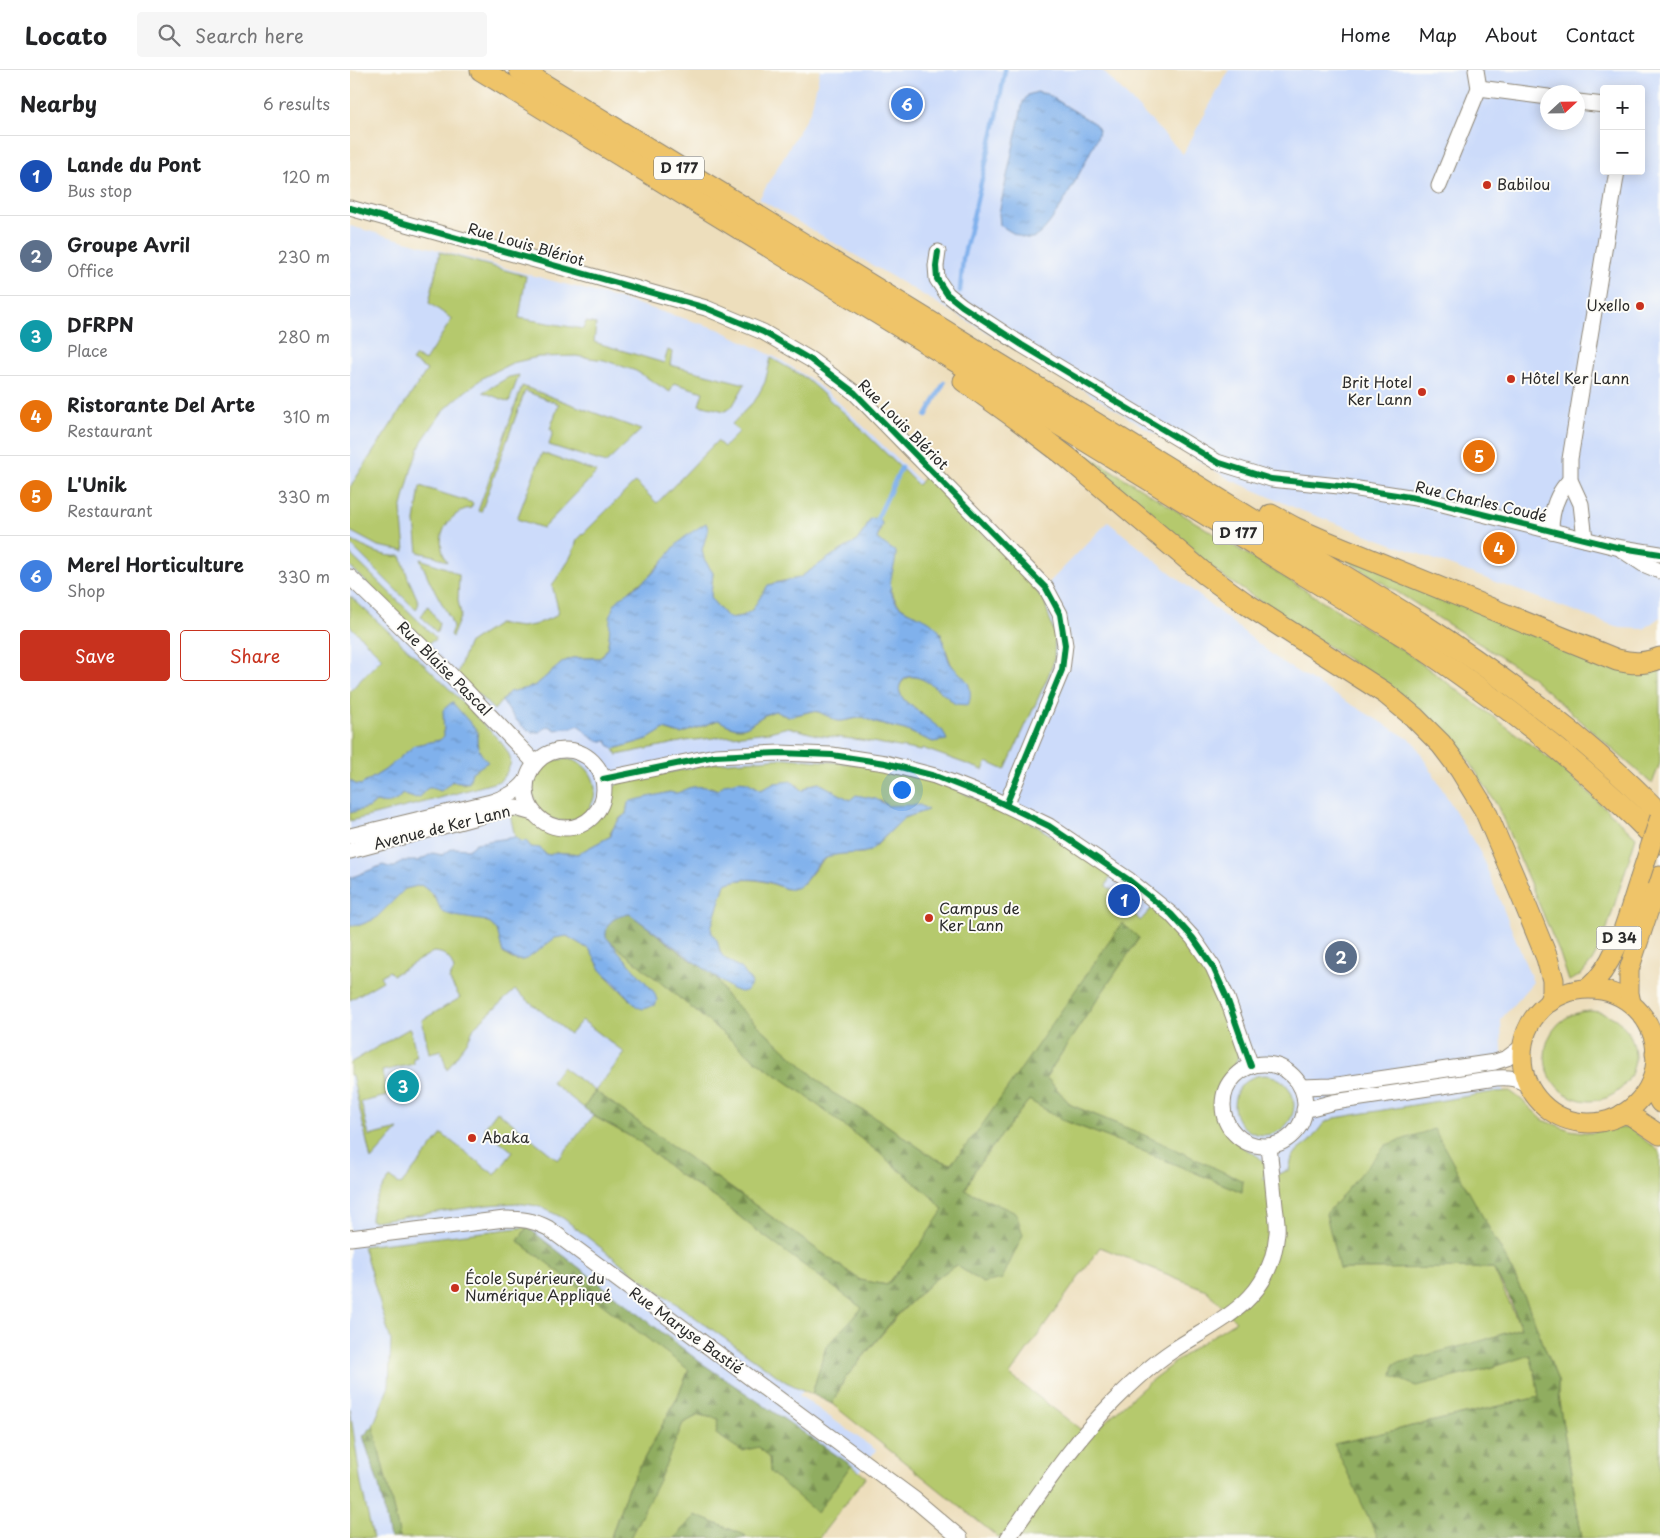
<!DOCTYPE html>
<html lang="en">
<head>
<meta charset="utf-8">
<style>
  body { margin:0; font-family:"Playpen Sans",sans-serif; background:#f6f6f6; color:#202124 }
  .controls { position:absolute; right:15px; top:15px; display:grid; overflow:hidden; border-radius:5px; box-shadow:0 2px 12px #0003 }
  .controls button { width:45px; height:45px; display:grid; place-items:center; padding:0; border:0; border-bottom:1px solid #e0e0e0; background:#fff; color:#202124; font:25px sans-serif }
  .compass { position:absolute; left:1190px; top:15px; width:45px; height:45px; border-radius:50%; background:#fff; box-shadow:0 2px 12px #0003; rotate:68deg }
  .you { position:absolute; left:551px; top:719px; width:18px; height:18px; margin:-12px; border:4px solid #fff; border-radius:50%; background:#1a73e8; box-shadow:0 0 0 8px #1a73e833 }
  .badge { display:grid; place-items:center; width:32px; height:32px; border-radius:50%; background:#c8321e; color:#fff; font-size:16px; font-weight:700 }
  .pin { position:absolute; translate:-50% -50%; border:2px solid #fff; box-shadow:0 1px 5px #0006 }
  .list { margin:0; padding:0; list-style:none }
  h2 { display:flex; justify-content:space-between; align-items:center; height:65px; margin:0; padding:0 20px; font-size:21px }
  h2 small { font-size:16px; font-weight:400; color:#757577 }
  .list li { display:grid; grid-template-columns:32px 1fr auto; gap:15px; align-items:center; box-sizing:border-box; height:80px; padding:0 20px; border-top:1px solid #e0e0e0 }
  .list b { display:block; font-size:19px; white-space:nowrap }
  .list p { margin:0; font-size:16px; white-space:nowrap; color:#757577 }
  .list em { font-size:16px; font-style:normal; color:#757577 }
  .actions { display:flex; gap:10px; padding:15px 20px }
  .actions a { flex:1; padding:11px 0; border:1px solid #c8321e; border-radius:5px; text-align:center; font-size:18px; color:#c8321e }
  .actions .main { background:#c8321e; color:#fff }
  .icon { flex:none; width:28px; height:28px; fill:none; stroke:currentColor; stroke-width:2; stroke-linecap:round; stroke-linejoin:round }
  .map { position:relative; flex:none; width:1310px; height:1468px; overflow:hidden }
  header { display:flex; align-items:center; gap:30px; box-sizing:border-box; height:70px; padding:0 25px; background:#fff; border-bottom:1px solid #e0e0e0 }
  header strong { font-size:24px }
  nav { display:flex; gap:28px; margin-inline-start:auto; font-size:18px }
  .search { width:350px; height:45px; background:#f6f6f6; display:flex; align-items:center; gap:12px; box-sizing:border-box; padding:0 18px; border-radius:5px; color:#757577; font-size:19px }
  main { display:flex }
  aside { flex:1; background:#fff }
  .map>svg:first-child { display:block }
</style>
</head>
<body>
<header>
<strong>Locato</strong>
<div class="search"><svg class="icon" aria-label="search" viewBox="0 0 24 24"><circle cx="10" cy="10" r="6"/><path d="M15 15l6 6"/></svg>Search here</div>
<nav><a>Home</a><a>Map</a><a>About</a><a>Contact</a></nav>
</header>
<main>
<aside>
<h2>Nearby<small>6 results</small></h2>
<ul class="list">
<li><span class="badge" style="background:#1a4fb4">1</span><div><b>Lande du Pont</b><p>Bus stop</p></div><em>120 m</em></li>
<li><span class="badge" style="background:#5c6f8a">2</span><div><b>Groupe Avril</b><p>Office</p></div><em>230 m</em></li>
<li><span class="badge" style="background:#0f9aa8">3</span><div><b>DFRPN</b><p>Place</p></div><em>280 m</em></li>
<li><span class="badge" style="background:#e8710a">4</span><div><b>Ristorante Del Arte</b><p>Restaurant</p></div><em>310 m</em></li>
<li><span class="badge" style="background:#e8710a">5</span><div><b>L'Unik</b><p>Restaurant</p></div><em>330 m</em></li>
<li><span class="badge" style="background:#3f7fe0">6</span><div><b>Merel Horticulture</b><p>Shop</p></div><em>330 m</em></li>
</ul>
<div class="actions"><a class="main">Save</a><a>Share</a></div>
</aside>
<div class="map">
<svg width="1310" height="1468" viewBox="0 0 1310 1468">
  <defs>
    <pattern id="forest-firs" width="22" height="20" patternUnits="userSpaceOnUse" patternTransform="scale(1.25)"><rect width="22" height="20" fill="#90ad60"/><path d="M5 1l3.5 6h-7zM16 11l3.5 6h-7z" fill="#768d4f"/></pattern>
    <pattern id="water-ripples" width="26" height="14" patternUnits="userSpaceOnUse" patternTransform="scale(1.25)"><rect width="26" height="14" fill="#80b1ec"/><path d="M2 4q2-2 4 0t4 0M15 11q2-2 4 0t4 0" fill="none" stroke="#6990bf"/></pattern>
  </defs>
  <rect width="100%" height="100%" fill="#fdfcf7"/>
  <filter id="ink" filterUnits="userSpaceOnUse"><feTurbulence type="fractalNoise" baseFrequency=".02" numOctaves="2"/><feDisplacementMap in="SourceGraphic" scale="10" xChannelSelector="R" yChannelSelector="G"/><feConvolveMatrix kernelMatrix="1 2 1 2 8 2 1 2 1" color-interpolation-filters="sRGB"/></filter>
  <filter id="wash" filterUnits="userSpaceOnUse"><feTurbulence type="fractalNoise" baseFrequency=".0096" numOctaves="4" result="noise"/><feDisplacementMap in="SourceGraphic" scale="20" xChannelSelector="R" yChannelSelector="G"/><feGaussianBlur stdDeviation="1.12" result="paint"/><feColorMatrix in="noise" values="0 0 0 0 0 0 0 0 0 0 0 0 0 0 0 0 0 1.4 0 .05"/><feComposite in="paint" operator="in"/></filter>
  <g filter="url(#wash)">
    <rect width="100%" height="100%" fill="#eddebc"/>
    <g fill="#ccdbfa" fill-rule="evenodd">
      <path d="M470,0H752L833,84L879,0H1310V547L1294,559L1270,558L950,440L879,409L688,292L409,129L461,40ZM1254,19H1291V101H1254ZM1198,22H1228V52H1198Z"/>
      <path d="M0,156L277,231L368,259L429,289L459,308L486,330L573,414L622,453L689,523L758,452L931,592L1064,672L1131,784L1183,912L1151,949L1154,1042L959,1145L635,1116L449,1325L526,1380L460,1468H0Z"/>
    </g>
    <g fill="#b5c96d" stroke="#707a4c" fill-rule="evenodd">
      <path d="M90,182L176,206L169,248L233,259L236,252L246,254L244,272L314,293L318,280L322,282L320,295L395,314L382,337L375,341L349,335L353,322L324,313L320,322L286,301L254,290L226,286L188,287L162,293L134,307L112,324L93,341L72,371L62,397L51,440L55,481L28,476L0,461V417L77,300L62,291L66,286L75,291L102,249L79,233Z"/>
      <path d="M421,288L454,307L501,349L568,415L576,405L680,512L695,533L705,566L704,591L697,609L655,700L637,692L633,700L572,678L571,681L511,670L467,665L438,657L419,662L335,671L267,685L264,679L298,669L314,659L326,663L357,655L368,650C400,669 398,649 425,641L438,647L462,641L469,642L488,651H492L513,647L526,653L555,660L583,672C580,664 578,649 571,643C565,637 555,634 551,625C548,620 549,615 553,611C567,596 594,625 605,634L613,607L606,602L601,594L590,562L551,537L546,531L539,516L546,483L527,469L532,454L520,449L516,458L506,472L483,485L449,508L423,513L402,540L393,546L380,548L376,546L362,530L361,525L363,503L354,489L352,480L358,459L356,453L330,471L301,504L294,511L281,519L260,561L257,579L250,588H222L213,592L186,615L178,618L159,622L144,640L107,604L118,574L148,554L171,557L184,555L204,547L207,544L208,538L202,515C213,500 222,488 227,470L285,412L307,433L367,371L374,377L389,362L382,354L406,329L415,312Z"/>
      <path d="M169,305L159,332L133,322L159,307Z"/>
      <path d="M172,316L291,360L256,393L199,375L203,361L200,359L209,334L175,321L131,442L128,441Z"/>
      <path d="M719,374L1060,585L1212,698L1286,767L1253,871L1242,891L1231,905L1219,911L1210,884L1148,737L1118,689L1094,661L1058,629L875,508L753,407Z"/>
      <path d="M192,383L247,402L193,458L167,449Z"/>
      <path d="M70,416L123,433L121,438C114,439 112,440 107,444C90,456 87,474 97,492L85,486L68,482L65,452Z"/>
      <path d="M0,470C16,478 33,488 51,486L58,508L69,533L66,540L0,474Z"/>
      <path d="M971,474L1310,596V693L1302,714L1179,605Z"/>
      <path d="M0,484L85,567V570L78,573L0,496Z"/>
      <path d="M70,489L96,498L109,505L108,530L111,545L102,567L100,565L103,557L100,548L80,512Z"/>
      <path d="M0,526C45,568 92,609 133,654C142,663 155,674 160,687C163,695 155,705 150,711L79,731L0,751V743L20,737L26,732C36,734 45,734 52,724L64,728C79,715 95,708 115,714L130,684L126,670L93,654L95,666L90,670L65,675L35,700L11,715L5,714L0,710V621L32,588L0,556Z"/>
      <path d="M78,536L89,553L87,563L71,546Z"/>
      <path d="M436,688L516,695L598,716L685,755L761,804L756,816L774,830L790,851L803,837C826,857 850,882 863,910C869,923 873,937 878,950C881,960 888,972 888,983C889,991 881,999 877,1006C869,1020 867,1032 871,1046C873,1057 880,1068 889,1075C902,1084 924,1089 912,1110L939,1100L942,1088L947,1081L960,1071L974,1053L985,1048L1143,1022L1160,1021L1172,1030L1193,1050L1220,1060L1240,1063L1264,1058H1279L1310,1082V1468H1232L1208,1326V1311L1178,1235L1158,1192L989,1199L1143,1198L1171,1258L1134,1270L1105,1306L1133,1300L1180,1284L1186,1307L1189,1327L985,1374L1028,1468H649L482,1334L494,1310L547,1246L584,1210L606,1195L633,1213L615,1121L626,1098L679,1030L715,1051L781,1076L892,1122L794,1065L721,1035L696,1007L724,964L789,868L601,1094L584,1088L528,1049L481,1022L376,926L365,905L382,919L392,899L374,888L370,882L367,870L362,863L361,858L375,814C396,806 415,810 436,819L454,813L470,793L478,787L487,784L513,783L526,776L554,748L577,740L574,737H543L538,736L532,731L500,730L469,713L460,715L452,721L448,715L425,713L411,720L405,716L368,720L361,717L325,724L319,722L278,733L276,744L270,748L260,763L261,766L227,784C220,782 213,784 206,782L200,785L195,784L192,780L181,777L176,771L171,772L165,767L160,744C165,745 171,745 176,747C183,750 189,756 196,759C212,767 234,763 246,749C256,738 257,723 268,713L366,693ZM750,1177L856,1220L886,1251L845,1277L803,1309L739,1366L660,1305Z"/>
      <circle cx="214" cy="720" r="31"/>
      <path d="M71,815C81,820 84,830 90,833C103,841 141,849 147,860C150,866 151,875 153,883C176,903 186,876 205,868C209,866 214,866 217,866L240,880L253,903L287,937L304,922L256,868L408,992L451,1022L528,1082L583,1128L594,1140L570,1175L537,1215L510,1210L245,1021L234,1038L201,1012L212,997L245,1021L275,983L232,950L220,964L165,920L125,956L118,970L97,1000L91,980L79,983L72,950L110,928L99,909L104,900C101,889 96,882 83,882L43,905L39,901L30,906L33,911L0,930V856L10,855L25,849L55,819Z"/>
      <circle cx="1240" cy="986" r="45"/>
      <path d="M60,958L67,987L63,988L64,994L32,1001L37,1026L11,1032L19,1066L49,1059L21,1090L2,1005H0V993Z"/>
      <circle cx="914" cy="1035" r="30"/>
      <path d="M147,1041L208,1090L243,1046L290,1072L328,1104L369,1130L410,1163L513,1238L476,1277L462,1324L436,1312L287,1206L213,1148L189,1136L167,1133L137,1135L23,1151L21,1150C22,1132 29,1122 40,1108L51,1115L92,1064L145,1105L163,1082L134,1058Z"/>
      <path d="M177,1157L168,1171L339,1299L327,1328L277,1420L261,1467L262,1468H50L23,1356L39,1316L41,1271L13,1176Z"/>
      <path d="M0,1339L11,1414L23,1468H0Z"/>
      <path d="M349,1345L369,1349L409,1377L466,1443L501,1395L516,1407L469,1468H280L333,1353Z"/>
    </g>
    <g fill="url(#forest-firs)" stroke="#5e6c46">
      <path d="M280,844L335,886L365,905L376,926L481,1022L528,1049L584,1088L601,1094L630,1058L772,853L789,868L724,964L696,1007L721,1035L794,1065L893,1111L892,1122L781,1076L715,1051L679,1030L626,1098L615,1120L666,1143L673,1165L652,1209L633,1213L606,1195L584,1210L546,1246L494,1310L482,1334L462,1324L476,1277L512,1238L410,1163L369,1130L328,1104L290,1072L244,1046L234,1038L245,1021L510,1210L537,1215L570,1175L593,1140L583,1128L528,1082L451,1022L408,992L256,868C254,853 266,845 280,844Z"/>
      <path d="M1084,1059L1158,1192L1178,1235L1208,1311V1326L1232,1468H1028L984,1374L1189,1327L1186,1307L1180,1285L1133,1300L1066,1316L1042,1306L1044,1294L1134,1270L1171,1258L1159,1227L1143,1198L989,1199L976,1144L1036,1075Z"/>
      <path d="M177,1157L350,1292L501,1395L467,1443L420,1402L419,1388L409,1377L392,1381L366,1364L369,1349L349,1345L333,1353L310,1408L280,1468H262L261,1467L277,1420L327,1328L339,1300L168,1171Z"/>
      <path d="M23,1356L47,1454L50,1468H40L29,1416L13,1366Z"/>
      <path d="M345,1445L395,1465V1468H325Z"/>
    </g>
    <g fill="url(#water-ripples)" stroke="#566e8c">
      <path d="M687,22L697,24L745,54L749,60L747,68C737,88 701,165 682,168C672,170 658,160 650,155L649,143L673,32L678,25Z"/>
      <path d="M524,448L531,451L532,454L527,469L546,482C546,501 534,512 545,531C553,544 573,544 584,555C595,564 594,581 600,593C605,601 614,605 618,613C621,619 621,630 618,635L605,634C595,625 562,593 551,613C547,620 551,626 555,631L593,661L597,670L583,672L555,660L526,653L513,647L492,651H488L469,642L462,641L438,647L425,641C397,649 401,669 368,650L331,664L314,659L298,669L264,679L259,675L257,671C240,672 240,664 228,655L222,658H214L206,660L199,656C195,657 192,661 189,662C174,666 159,640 152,631L159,622L178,618L186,615L213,592L222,588H250C266,574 254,551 265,534C273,523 285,519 295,510C308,500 317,485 328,473C336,465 347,459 356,453L358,459L352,480L354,489L363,503L361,525L362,530L376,546L380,548L393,546L402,540L418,515L449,508L483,485L506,472L516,458L520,449Z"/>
      <path d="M102,632L128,662C125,675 129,683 138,692L122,702L119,713L102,711L91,721C79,717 78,715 70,727L64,728L52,724C45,734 37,735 26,732L20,737L0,743V710L5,714L11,715L35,700L65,675L90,670L94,666L93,640Z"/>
      <path d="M389,711L397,712L411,720L425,713L442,711L452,721L460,715L469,713L500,730L506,725L526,729L538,736L570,735L578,740L554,748L520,781C503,786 483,780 469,793C460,802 455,817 442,819C437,820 432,817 427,815C409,808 393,807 375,814L361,858L362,863L367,870L370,882L374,888L392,899L402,913L396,921L390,922L382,919L280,844C266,845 254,853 256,867L304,922L307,930L305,935L293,939L287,937L263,911L253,903L240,880L217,866L205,868L177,889L172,890H166L153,883L147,860L137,851L104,846L92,842L84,825L71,815L55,819L25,849L10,855L0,856V808L33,795L39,797H45L52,791H68L83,783L92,785L103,778L119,779L126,773L165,767L171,772L176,771L181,777L190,778L195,784L200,785L206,782C213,784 220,782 227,784L261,766C261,758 270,748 276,744L278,733L281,731L320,722C329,726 333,718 343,717C352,716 360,717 368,720L375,714Z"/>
    </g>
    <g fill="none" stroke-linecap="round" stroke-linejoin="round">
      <g stroke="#80b1ec" stroke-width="4.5">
        <path d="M610,221L613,189L647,46L655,0"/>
        <path d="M576,346L594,313"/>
        <path d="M527,449L551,398"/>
      </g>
    </g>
  </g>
  <g filter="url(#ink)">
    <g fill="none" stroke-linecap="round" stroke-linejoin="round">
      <defs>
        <g id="minor">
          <path d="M1129,18L1198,27"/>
          <path d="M1228,32L1254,35"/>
          <path d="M1089,116L1129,18L1126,0"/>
          <path d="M0,138L356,238L413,262L461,290L505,323L696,518L710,544L715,575L712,600L656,735"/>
          <path d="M588,182L586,196L587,209L597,224L612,236L672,275L867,392L921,409L989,416L1072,429L1266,477L1310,484"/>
          <path d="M1201,461C1201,442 1206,424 1220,410"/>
          <path d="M1235,469L1231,434L1220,410V389L1267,101"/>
          <path d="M1272,480L1293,494L1310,501"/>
          <path d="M0,507L101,605L185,693"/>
          <circle cx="215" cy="719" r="39"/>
          <path d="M253,709L365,686L430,683L482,685L535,693L585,706L641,728L699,756L779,810L821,844L843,868L863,897L877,928L901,996"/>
          <path d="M0,766L141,732C156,727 167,723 176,711"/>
          <path d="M0,781L157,739L166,738L183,743"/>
          <circle cx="914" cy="1035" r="41"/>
          <path d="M951,1017L981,1016L1145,992L1157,988L1173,976"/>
          <path d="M954,1040L984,1032L1146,1008C1159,1007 1168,1008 1179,1016"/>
          <path d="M0,1168L155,1149C172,1149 183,1150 198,1158L564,1429L610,1468"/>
          <path d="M658,1468C692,1420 723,1372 765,1330C782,1313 801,1295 822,1281C872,1248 921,1232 927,1163C928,1154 926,1145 925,1136C923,1116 921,1096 919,1076"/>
        </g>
        <g id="major">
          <path d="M1238,918C1267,893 1277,847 1289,811"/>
          <circle cx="1239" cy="986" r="67"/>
          <path d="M1281,933L1279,923V900L1310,806"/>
          <path d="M1300,1015L1310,1033"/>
          <path d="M1272,1044L1280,1045L1310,1065"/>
        </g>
        <g id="highway">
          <path d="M131,0L1059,569C1149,630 1235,695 1310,773"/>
          <path d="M170,0L1069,552C1154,607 1240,671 1310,744"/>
          <path d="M614,311L667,349L717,387L855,504L895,533L1035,623L1064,647L1091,674L1110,699L1135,740L1171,824L1197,888L1203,910V923L1200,931"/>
          <path d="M921,445L945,458L977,472L1267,590C1283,594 1295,594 1310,588"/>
          <path d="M1306,984L1310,980"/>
        </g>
      </defs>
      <use href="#minor" stroke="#8c8474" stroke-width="17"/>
      <use href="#major" stroke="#8c8474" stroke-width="21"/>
      <use href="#highway" stroke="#8c8474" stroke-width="23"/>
      <use href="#minor" stroke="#fff" stroke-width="15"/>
      <use href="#major" stroke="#efc469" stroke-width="19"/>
      <use href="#highway" stroke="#efc469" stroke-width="21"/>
      <defs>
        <path id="major-bridge" d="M1289,811L1310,747"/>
      </defs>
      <use href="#major-bridge" stroke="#8c8474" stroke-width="21" stroke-linecap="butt"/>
      <use href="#major-bridge" stroke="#efc469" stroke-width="19"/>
      <defs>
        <g id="cycleway">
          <path d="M0,138L356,238L413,262L461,290L505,323L696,518L710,544L715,575L712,600L656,735"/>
          <path d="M588,182L586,196L587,209L597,224L612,236L672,275L867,392L921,409L989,416L1072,429L1266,477L1310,484"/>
          <path d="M253,709L365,686L430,683L482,685L535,693L585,706L641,728L699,756L779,810L821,844L843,868L863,897L877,928L901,996"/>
        </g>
      </defs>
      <use href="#cycleway" stroke="#fdfcf7" stroke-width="9"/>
      <use href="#cycleway" stroke="#00873e" stroke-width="6"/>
    </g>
  </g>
  <g fill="#c8321e" stroke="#fdfcf7" stroke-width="2">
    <circle cx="1137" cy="115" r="5"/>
    <circle cx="1290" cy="236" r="5"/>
    <circle cx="1161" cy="309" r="5"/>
    <circle cx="1072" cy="322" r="5"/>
    <circle cx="579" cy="848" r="5"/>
    <circle cx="122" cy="1068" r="5"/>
    <circle cx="105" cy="1218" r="5"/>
  </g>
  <g text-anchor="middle" stroke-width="4" stroke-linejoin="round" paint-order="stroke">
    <g fill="#fdfcf7" stroke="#6a6a68" stroke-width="1">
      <rect x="304" y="86.5" width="50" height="23" rx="4"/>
      <rect x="863" y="451.5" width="50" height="23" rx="4"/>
      <rect x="1246.5" y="856.5" width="45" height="23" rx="4"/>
    </g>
    <g font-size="14" font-weight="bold" fill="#2b2b2b">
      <text x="329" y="103">D 177</text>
      <text x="888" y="468">D 177</text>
      <text x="1269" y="873">D 34</text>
    </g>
    <g font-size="15" fill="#2b2b2b" stroke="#fdfcf7" text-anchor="start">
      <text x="1147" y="120">Babilou</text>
      <text x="1280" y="241" text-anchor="end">Uxello</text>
      <text x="1171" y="314">Hôtel Ker Lann</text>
      <text x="1062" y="318" text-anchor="end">Brit Hotel<tspan x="1062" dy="17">Ker Lann</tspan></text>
      <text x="589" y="844">Campus de<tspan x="589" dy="17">Ker Lann</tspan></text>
      <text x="132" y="1073">Abaka</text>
      <text x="115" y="1214">École Supérieure du<tspan x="115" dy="17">Numérique Appliqué</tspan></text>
    </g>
    <g font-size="15" fill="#2b2b2b" stroke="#fdfcf7">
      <text transform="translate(176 175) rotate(16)" y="5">Rue Louis Blériot</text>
      <text transform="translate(553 355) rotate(45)" y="5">Rue Louis Blériot</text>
      <text transform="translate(1131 432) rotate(13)" y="5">Rue Charles Coudé</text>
      <text transform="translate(94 599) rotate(45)" y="5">Rue Blaise Pascal</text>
      <text transform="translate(92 758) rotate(-14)" y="5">Avenue de Ker Lann</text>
      <text transform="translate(336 1261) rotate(36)" y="5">Rue Maryse Bastié</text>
    </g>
  </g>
</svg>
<div class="controls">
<button>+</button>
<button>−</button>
</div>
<svg class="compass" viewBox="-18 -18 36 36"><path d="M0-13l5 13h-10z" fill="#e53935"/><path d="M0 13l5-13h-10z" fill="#757577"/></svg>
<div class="you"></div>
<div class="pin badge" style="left:774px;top:830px;background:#1a4fb4">1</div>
<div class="pin badge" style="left:991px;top:887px;background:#5c6f8a">2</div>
<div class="pin badge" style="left:53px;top:1016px;background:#0f9aa8">3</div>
<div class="pin badge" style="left:1149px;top:478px;background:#e8710a">4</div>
<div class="pin badge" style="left:1129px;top:386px;background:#e8710a">5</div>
<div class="pin badge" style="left:557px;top:34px;background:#3f7fe0">6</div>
</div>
</main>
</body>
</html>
